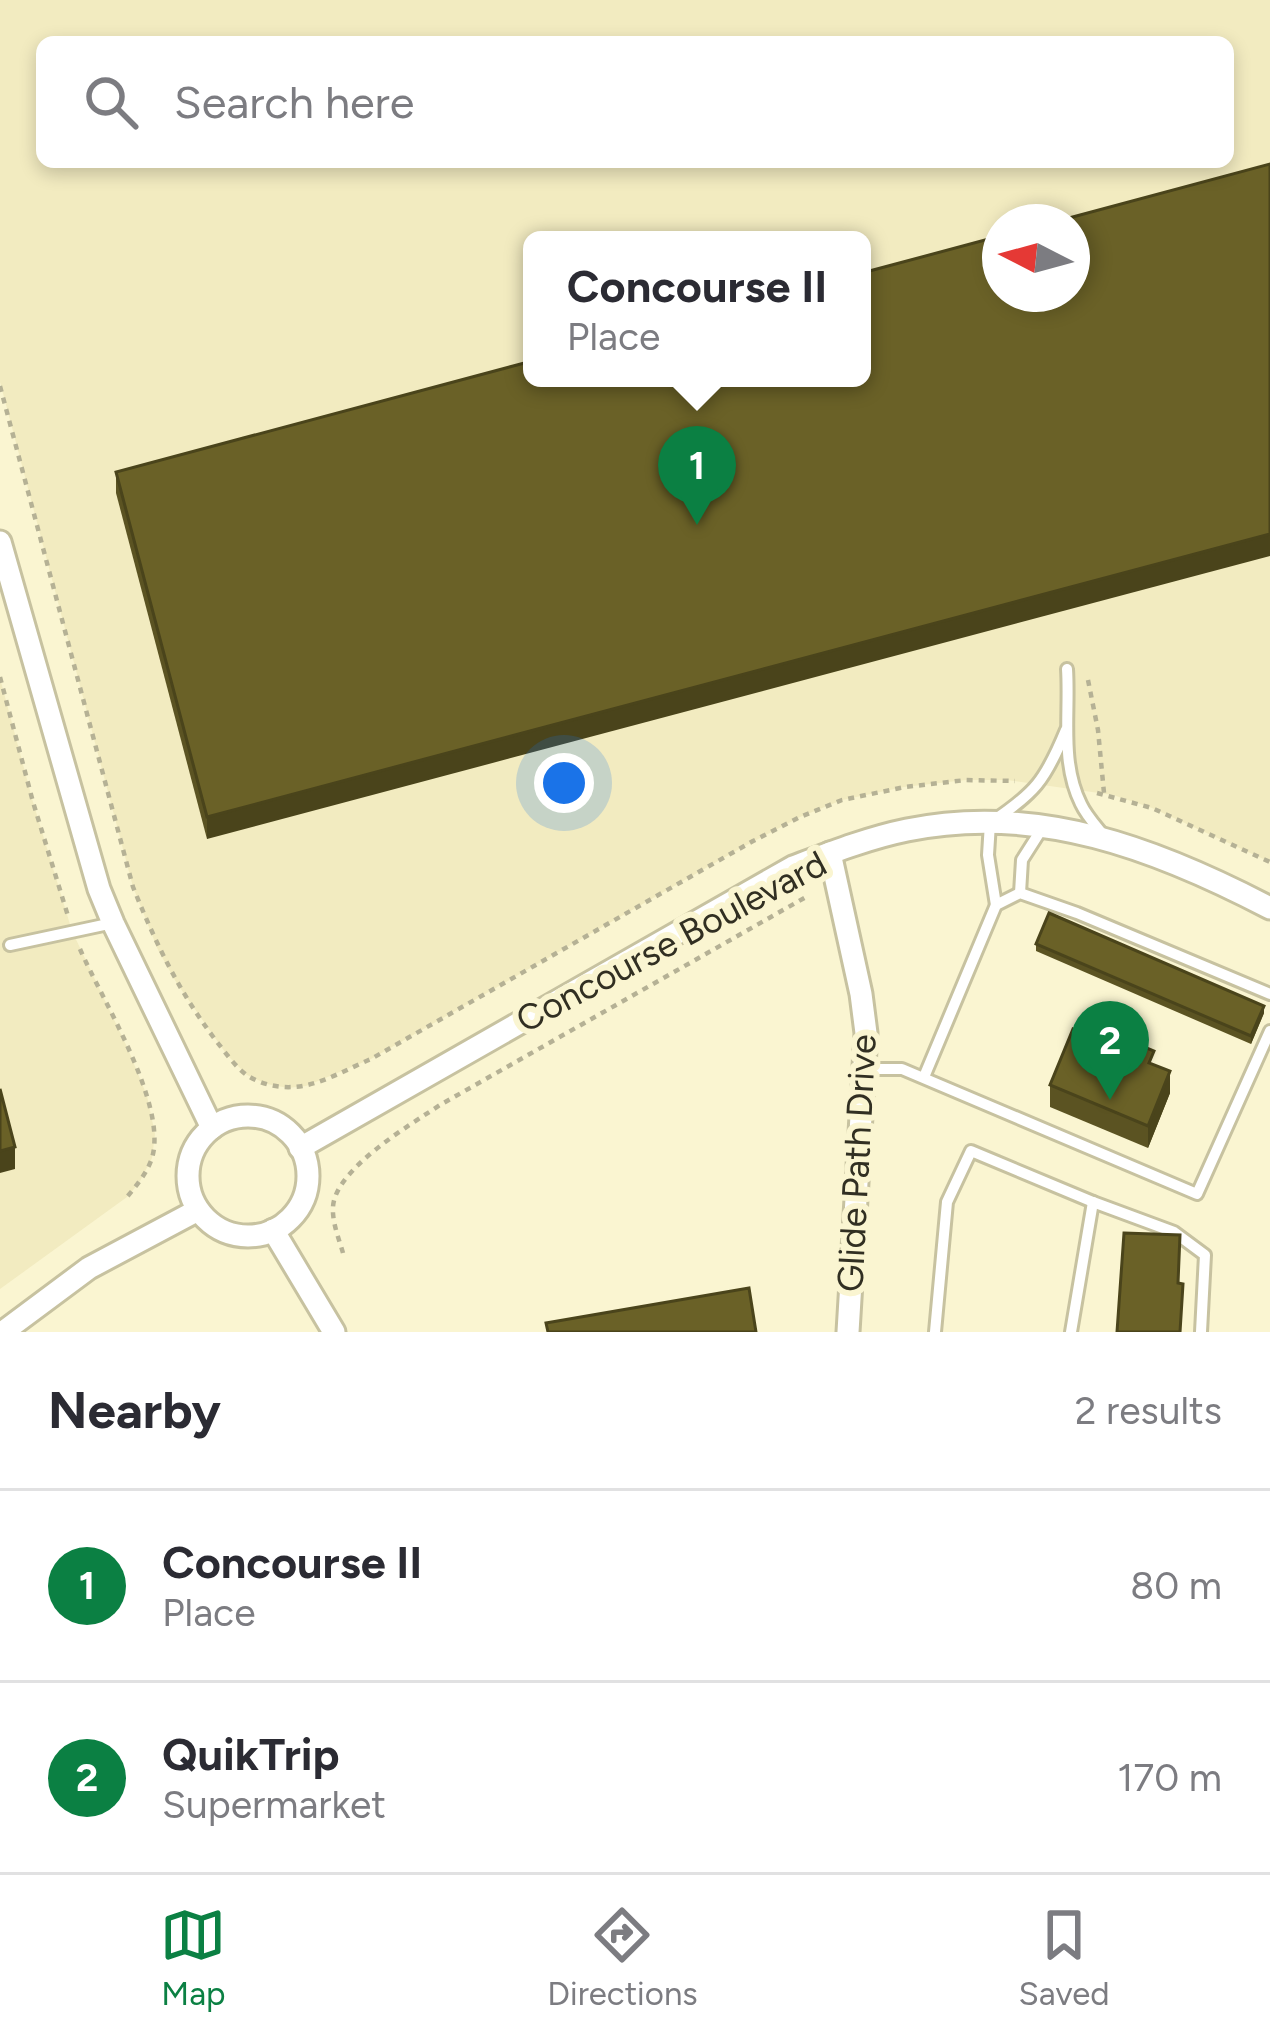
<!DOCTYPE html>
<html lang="en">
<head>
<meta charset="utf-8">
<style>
  body { margin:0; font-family:Figtree,sans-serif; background:#f2f2f3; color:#2b2b33 }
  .compass { position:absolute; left:982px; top:204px; width:108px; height:108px; border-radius:50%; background:#fff; box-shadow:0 6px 18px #0003; rotate:276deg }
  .you { position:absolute; left:564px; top:783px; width:42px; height:42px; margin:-30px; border:9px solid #fff; border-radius:50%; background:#1a73e8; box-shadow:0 0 0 18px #1a73e833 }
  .badge { display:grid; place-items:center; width:78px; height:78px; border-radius:50%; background:#0b8043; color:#fff; font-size:39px; font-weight:700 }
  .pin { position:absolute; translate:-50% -99px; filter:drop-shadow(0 3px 6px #0008) }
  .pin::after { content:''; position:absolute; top:63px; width:42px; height:36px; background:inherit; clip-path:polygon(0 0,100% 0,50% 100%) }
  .popup { position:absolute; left:523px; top:231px; width:348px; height:156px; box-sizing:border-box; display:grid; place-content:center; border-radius:18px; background:#fff; filter:drop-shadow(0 3px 9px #0005); font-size:39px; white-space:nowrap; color:#7c7c81 }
  .popup b { font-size:45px; color:#2b2b33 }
  .popup::after { content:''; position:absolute; left:50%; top:100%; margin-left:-24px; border:24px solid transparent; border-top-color:#fff }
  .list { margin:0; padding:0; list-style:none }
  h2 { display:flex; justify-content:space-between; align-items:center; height:156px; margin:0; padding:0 48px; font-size:51px }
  h2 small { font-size:39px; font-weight:400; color:#7c7c81 }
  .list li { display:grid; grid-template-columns:78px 1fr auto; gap:36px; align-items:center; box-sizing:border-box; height:192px; padding:0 48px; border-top:3px solid #e1e1e2 }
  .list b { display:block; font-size:45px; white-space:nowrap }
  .list p { margin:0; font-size:39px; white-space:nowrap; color:#7c7c81 }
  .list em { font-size:39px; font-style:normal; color:#7c7c81 }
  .icon { flex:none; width:66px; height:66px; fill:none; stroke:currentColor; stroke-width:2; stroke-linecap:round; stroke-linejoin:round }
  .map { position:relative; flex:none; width:1270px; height:1332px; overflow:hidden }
  .search { position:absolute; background:#fff; box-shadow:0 6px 18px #0003; left:36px; right:36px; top:36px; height:132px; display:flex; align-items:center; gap:30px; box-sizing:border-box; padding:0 42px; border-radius:18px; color:#7c7c81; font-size:45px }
  .sheet { height:540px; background:#fff }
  nav { display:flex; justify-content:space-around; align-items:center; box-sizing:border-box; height:168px; border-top:3px solid #e1e1e2; background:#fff; font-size:33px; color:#7c7c81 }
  nav a { display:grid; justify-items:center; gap:6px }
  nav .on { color:#0b8043 }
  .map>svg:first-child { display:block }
</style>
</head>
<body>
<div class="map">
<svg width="1270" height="1332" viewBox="0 0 1270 1332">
  <rect width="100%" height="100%" fill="#faf5d1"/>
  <g fill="#f2ebc0" fill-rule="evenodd">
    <path d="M0,0H1270V862L1152,808L1113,795L1007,780H966L904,787L842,800L800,817L741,848L371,1059L306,1086L288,1088L267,1084L247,1075L227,1055L176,982L158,950L133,887L0,382ZM42,42H1228V162H42ZM1000,222H1072V294H1000ZM532,240H862V378H532Z"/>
    <path d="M0,678L33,802L72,931L128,1049L147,1096L155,1134L152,1158L139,1183L127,1197L0,1289Z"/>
  </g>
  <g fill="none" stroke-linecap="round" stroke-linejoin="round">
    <defs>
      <g id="lane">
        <path d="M1067,669C1070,714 1060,762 1081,804C1086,815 1096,826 1104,836"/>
        <path d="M1020,893L1022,860L1043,827"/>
        <path d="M996,905L988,855L990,823C1035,793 1045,781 1066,730"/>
        <path d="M10,945L113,923"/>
        <path d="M864,1069H902L1197,1194L1270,1031"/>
        <path d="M924,1077L996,905L1020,893L1077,913L1270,994"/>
        <path d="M935,1332L947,1202L971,1151L1093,1202L1174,1232L1205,1255L1201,1332"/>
        <path d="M1071,1332L1093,1202"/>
      </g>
      <g id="street">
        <path d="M0,542L99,889L113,923L212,1128"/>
        <path d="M830,853L861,994L866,1033L848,1332"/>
        <circle cx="248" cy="1176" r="60"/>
        <path d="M300,1148L793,867C830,853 868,838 907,830C1037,803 1157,849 1270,908"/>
        <path d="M273,1230L334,1332"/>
        <path d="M3,1332L89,1268L198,1210"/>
      </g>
    </defs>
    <use href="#lane" stroke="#c7c2a0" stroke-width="16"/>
    <use href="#street" stroke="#c7c2a0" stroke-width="27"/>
    <g stroke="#b5b195" stroke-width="4.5" stroke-dasharray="6 6" stroke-linecap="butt">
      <path d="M0,386L133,887C156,944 179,992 217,1042C226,1053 236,1068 248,1076C261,1084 278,1088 293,1087C319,1086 347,1069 371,1059L753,841L800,817L842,800L905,787L966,780L1015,781"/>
      <path d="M0,677L33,802L68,916"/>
      <path d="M1088,680L1098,730L1104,793"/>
      <path d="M1097,793L1152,808L1270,862"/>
      <path d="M80,949C102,1000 168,1104 152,1158C147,1173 137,1185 127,1197"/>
      <path d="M343,1253C339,1239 332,1222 333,1207C335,1169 410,1125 440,1105L806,897"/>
    </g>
    <use href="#lane" stroke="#fff" stroke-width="10"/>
    <use href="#street" stroke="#fff" stroke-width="21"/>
  </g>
  <g fill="#5b5322">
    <path d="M532,361L207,839L116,493V472Z"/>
    <path d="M1036,944L1264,1013L1251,1044L1036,951Z"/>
    <path d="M1095,1038L1154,1065L1170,1093L1148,1148L1050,1107V1085Z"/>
  </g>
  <g fill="#4a441b">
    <path d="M1270,534V556L207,839V817Z"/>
    <path d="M1264,1006V1013L1251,1044V1036Z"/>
    <path d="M1170,1071V1093L1148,1148V1126Z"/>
    <path d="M15,1147V1169L0,1173V1151Z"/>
  </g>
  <g fill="#6a6127" stroke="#4a441b" stroke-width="3">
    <path d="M1270,164V534L207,817L116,472L532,361V378H862V273L1000,236V294H1072V222H1054Z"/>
    <path d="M1049,913L1264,1006L1251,1036L1036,944Z"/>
    <path d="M1099,1028L1154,1051L1149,1063L1170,1071L1148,1126L1050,1085L1073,1029L1095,1038Z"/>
    <path d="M0,1089L15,1147L0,1151Z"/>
    <path d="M1124,1233L1180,1235L1178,1283L1183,1284L1180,1332H1117Z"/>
    <path d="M749,1288L756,1332H548L546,1323Z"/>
  </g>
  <g text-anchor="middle" stroke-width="12" stroke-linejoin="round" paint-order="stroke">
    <g font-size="36" fill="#312f22" stroke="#faf5d1">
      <text transform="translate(671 941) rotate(-28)" y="13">Concourse Boulevard</text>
      <text transform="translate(856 1163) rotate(-87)" y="13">Glide Path Drive</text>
    </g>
  </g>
</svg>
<svg class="compass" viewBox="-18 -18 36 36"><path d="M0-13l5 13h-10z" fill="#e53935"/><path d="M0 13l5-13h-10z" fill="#7c7c81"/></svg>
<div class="you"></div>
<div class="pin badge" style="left:697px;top:525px">1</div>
<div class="popup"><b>Concourse II</b>Place</div>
<div class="pin badge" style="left:1110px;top:1100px">2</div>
<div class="search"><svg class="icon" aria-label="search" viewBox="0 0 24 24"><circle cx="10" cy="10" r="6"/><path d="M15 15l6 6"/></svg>Search here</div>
</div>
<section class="sheet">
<h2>Nearby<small>2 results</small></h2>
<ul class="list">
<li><span class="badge">1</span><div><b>Concourse II</b><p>Place</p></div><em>80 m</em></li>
<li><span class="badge">2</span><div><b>QuikTrip</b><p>Supermarket</p></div><em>170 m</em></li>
</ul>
</section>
<nav>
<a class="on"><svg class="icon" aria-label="map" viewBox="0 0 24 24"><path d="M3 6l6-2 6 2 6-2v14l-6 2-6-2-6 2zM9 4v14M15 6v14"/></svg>Map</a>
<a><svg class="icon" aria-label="directions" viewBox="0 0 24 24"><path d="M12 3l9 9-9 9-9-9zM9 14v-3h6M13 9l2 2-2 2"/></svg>Directions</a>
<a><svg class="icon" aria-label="saved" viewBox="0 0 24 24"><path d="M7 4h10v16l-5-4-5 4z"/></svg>Saved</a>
</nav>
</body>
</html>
